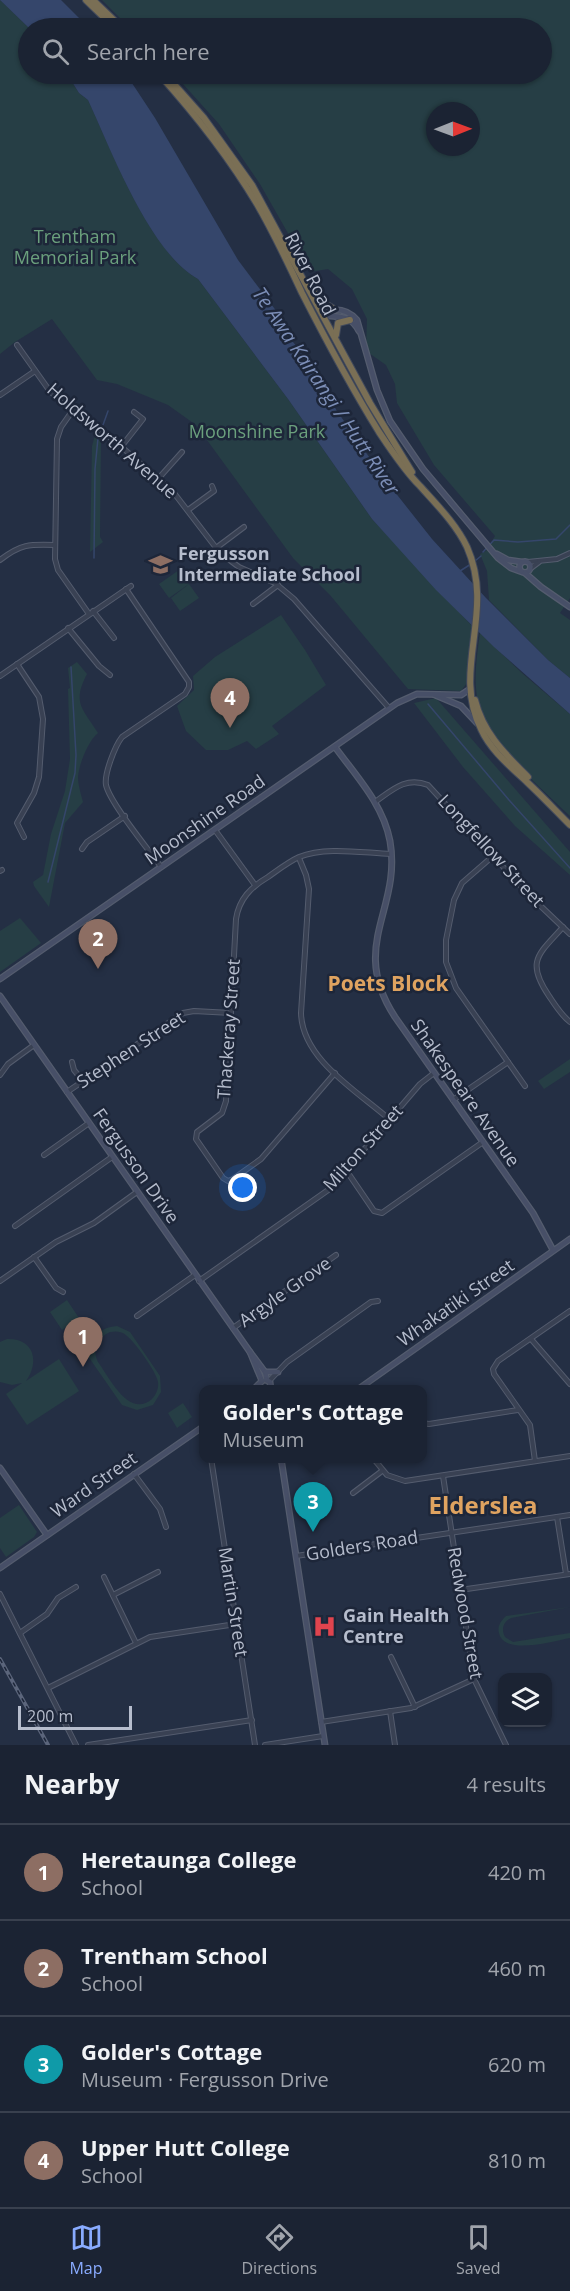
<!DOCTYPE html>
<html lang="en">
<head>
<meta charset="utf-8">
<style>
  body { margin:0; font-family:"Open Sans",sans-serif; background:#242b3b; color:#f1f3f6 }
  .controls { position:absolute; right:18px; bottom:18px; display:grid; overflow:hidden; border-radius:12px; box-shadow:0 2px 4px #0004 }
  .controls button { width:54px; height:54px; display:grid; place-items:center; padding:0; border:0; border-bottom:2px solid #39404e; background:#1b2333; color:#f1f3f6; font:30px sans-serif }
  .compass { position:absolute; left:426px; top:102px; width:54px; height:54px; border-radius:50%; background:#1b2333; box-shadow:0 2px 4px #0004; rotate:89deg }
  .scale { position:absolute; left:18px; bottom:15px; width:114px; box-sizing:border-box; padding-left:6px; border:3px solid #b6bdcd; border-top:0; font-size:16px; line-height:21px; white-space:nowrap; color:#b6bdcd; -webkit-text-stroke:4px #1d2639; paint-order:stroke }
  .you { position:absolute; left:243px; top:1188px; width:21px; height:21px; margin:-15px; border:4px solid #fff; border-radius:50%; background:#1a73e8; box-shadow:0 0 0 9px #1a73e833 }
  .badge { display:grid; place-items:center; width:39px; height:39px; border-radius:50%; background:#89abff; color:#fff; font-size:20px; font-weight:700 }
  .pin { position:absolute; translate:-50% -50px; filter:drop-shadow(0 2px 3px #0008) }
  .pin::after { content:''; position:absolute; top:32px; width:21px; height:18px; background:inherit; clip-path:polygon(0 0,100% 0,50% 100%) }
  .popup { position:absolute; left:199px; top:1385px; width:228px; height:78px; box-sizing:border-box; display:grid; place-content:center; border-radius:12px; background:#1b2333; filter:drop-shadow(0 2px 4px #0005); font-size:20px; white-space:nowrap; color:#a0a4ac }
  .popup b { font-size:22px; color:#f1f3f6 }
  .popup::after { content:''; position:absolute; left:50%; top:100%; margin-left:-12px; border:12px solid transparent; border-top-color:#1b2333 }
  .list { margin:0; padding:0; list-style:none }
  h2 { display:flex; justify-content:space-between; align-items:center; height:78px; margin:0; padding:0 24px; font-size:26px }
  h2 small { font-size:20px; font-weight:400; color:#a0a4ac }
  .list li { display:grid; grid-template-columns:39px 1fr auto; gap:18px; align-items:center; box-sizing:border-box; height:96px; padding:0 24px; border-top:2px solid #39404e }
  .list b { display:block; font-size:22px; white-space:nowrap }
  .list p { margin:0; font-size:20px; white-space:nowrap; color:#a0a4ac }
  .list em { font-size:20px; font-style:normal; color:#a0a4ac }
  .icon { flex:none; width:33px; height:33px; fill:none; stroke:currentColor; stroke-width:2; stroke-linecap:round; stroke-linejoin:round }
  .map { position:relative; flex:none; width:570px; height:1745px; overflow:hidden }
  .search { position:absolute; background:#1b2333; box-shadow:0 2px 4px #0004; left:18px; right:18px; top:18px; height:66px; display:flex; align-items:center; gap:15px; box-sizing:border-box; padding:0 21px; border-radius:33px; color:#a0a4ac; font-size:22px }
  .sheet { height:462px; background:#1b2333 }
  nav { display:flex; justify-content:space-around; align-items:center; box-sizing:border-box; height:84px; border-top:2px solid #39404e; background:#1b2333; font-size:16px; color:#a0a4ac }
  nav a { display:grid; justify-items:center; gap:3px }
  nav .on { color:#89abff }
  .map>svg:first-child { display:block }
</style>
</head>
<body>
<div class="map">
<svg width="570" height="1745" viewBox="0 0 570 1745">
  <rect width="100%" height="100%" fill="#242f44"/>
  <g fill="#263e45" fill-rule="evenodd">
    <path d="M0,0L29,28L28,74H67L79,93L88,100C111,149 150,253 198,279L288,399L372,519L473,627L467,683L461,691L408,689L330,595L293,558L196,425L168,405L117,384L97,380L52,319L15,342L0,354Z"/>
    <path d="M102,0H570V598L560,613L570,620V678L548,660L489,600L487,571L480,554L486,551L495,536L434,465L397,403L395,384L386,365L366,351L367,319L352,289L328,269L310,272L260,184L219,124L174,74H542V28H130ZM435,111H471V147H435Z"/>
    <path d="M95,435L101,439L100,537L103,542L90,552L92,446Z"/>
    <path d="M179,570L189,584L169,598L159,584Z"/>
    <path d="M189,584L199,598L180,611L171,598Z"/>
    <path d="M281,615L305,650L326,685L272,726L279,734L256,749L247,741L228,750H206L186,731L177,706L194,690L193,676L215,657Z"/>
    <path d="M480,633L523,674L570,714V816C541,788 486,742 478,702C473,679 477,656 480,633Z"/>
    <path d="M77,662L87,674C72,703 82,708 98,733C88,741 79,764 78,777C78,785 81,794 83,802L65,823L49,907L34,886L33,882L43,875L51,834L65,791L70,759L68,689L70,688L68,668Z"/>
    <path d="M436,698L570,852V875L515,826L463,767L414,703Z"/>
    <path d="M20,918L41,943L0,972V931Z"/>
    <path d="M570,1059V1072L544,1089L538,1081Z"/>
    <path d="M67,1300L79,1318L62,1330L50,1312Z"/>
    <path d="M117,1326L130,1332L160,1376L161,1392L153,1405L137,1410L122,1405L83,1349L87,1346L90,1349C93,1335 102,1327 117,1326ZM110,1332C116,1331 122,1331 127,1336C135,1342 157,1373 158,1382C159,1388 156,1395 152,1399C129,1419 109,1377 98,1362C92,1349 97,1338 110,1332Z"/>
    <path d="M7,1339C34,1338 40,1362 26,1381L59,1359L79,1391L27,1425L6,1394L22,1383L12,1385L0,1382V1342Z"/>
    <path d="M183,1403L192,1417L177,1428L168,1413Z"/>
    <path d="M19,1505L37,1532L34,1537L6,1557L0,1548V1518Z"/>
    <path d="M570,1607L511,1618C503,1622 501,1629 505,1637L513,1642L570,1633V1638C553,1641 504,1656 499,1633C497,1626 501,1621 506,1616Z"/>
  </g>
  <g fill="#35466b">
    <path d="M0,0H61L89,28H29Z"/>
    <path d="M67,74H126L155,118L238,260L283,320L293,342L302,353L337,411L383,477L432,539L486,598L548,660L570,678V714L494,647L436,590L372,519L288,399L198,279C150,253 111,150 88,100L79,93Z"/>
  </g>
  <g fill="none" stroke-linecap="round" stroke-linejoin="round">
    <g stroke="#35466b" stroke-width="1.5">
      <path d="M103,425L108,411"/>
      <path d="M483,552L494,540L518,542L556,539L570,525"/>
      <path d="M94,558L95,469L98,438"/>
      <path d="M475,561L481,556"/>
      <path d="M460,571L471,564"/>
      <path d="M428,704L509,800L570,868"/>
      <path d="M48,882L75,773L76,755L71,667"/>
    </g>
    <defs>
      <g id="street">
        <path d="M17,345L49,390L61,402L116,442L174,493L220,553L239,567L275,583L294,599L389,708"/>
        <path d="M0,395L35,371"/>
        <path d="M73,410L61,427L57,439L55,559L58,570L89,614"/>
        <path d="M121,447L143,419L134,412"/>
        <path d="M158,479L182,452"/>
        <path d="M188,510L214,491L212,486"/>
        <path d="M216,548L244,527"/>
        <path d="M0,560C21,544 29,544 55,545"/>
        <path d="M528,562L557,559L570,553"/>
        <path d="M531,568L539,562"/>
        <path d="M126,589L189,682V687L185,694L122,737C115,746 104,774 106,785C110,803 149,850 161,867"/>
        <path d="M253,604L278,585"/>
        <path d="M93,611L114,638"/>
        <path d="M68,628L99,666L110,675"/>
        <path d="M17,664L39,697L43,719L39,777L34,793L17,823L24,837"/>
        <path d="M0,676L131,586"/>
        <path d="M375,802C392,790 406,776 428,785L528,894L570,934"/>
        <path d="M215,830L255,885"/>
        <path d="M82,849L87,842L125,816"/>
        <path d="M493,856L462,883L454,900L446,940V962L456,988L525,1086"/>
        <path d="M299,858L306,875L309,889L301,1013C302,1059 357,1091 389,1119"/>
        <path d="M0,871L2,870"/>
        <path d="M563,927C539,954 525,961 549,996C555,1005 561,1015 570,1022"/>
        <path d="M72,1062L74,1070L83,1081"/>
        <path d="M335,1073L261,1159L233,1179L228,1181L223,1178L196,1139L197,1132L222,1113L226,1101L236,919C239,899 251,887 268,877C278,870 288,862 299,857C326,846 363,853 391,854"/>
        <path d="M0,1075L8,1064L34,1045"/>
        <path d="M67,1092L183,1013L194,1011L231,1013"/>
        <path d="M453,1100L508,1062"/>
        <path d="M44,1155L89,1123"/>
        <path d="M346,1170L374,1211L382,1213L483,1142"/>
        <path d="M15,1226L112,1157"/>
        <path d="M34,1257L56,1288L63,1292"/>
        <path d="M0,1281L56,1242L94,1223L137,1192"/>
        <path d="M199,1281L331,1188L420,1084L434,1073"/>
        <path d="M137,1316L195,1275"/>
        <path d="M233,1328L336,1255"/>
        <path d="M531,1339L570,1384"/>
        <path d="M269,1381L287,1362L371,1302L378,1301"/>
        <path d="M422,1423L429,1424L518,1410"/>
        <path d="M211,1458L255,1745"/>
        <path d="M373,1458L387,1475L405,1481L570,1456"/>
        <path d="M535,1461L530,1425L494,1374L493,1369L498,1361L570,1311"/>
        <path d="M134,1474L160,1509L166,1527"/>
        <path d="M443,1476L474,1679L506,1745"/>
        <path d="M353,1493L382,1471"/>
        <path d="M557,1517L566,1574"/>
        <path d="M296,1556L570,1515"/>
        <path d="M104,1577L136,1643"/>
        <path d="M460,1590L570,1574"/>
        <path d="M0,1594L76,1745"/>
        <path d="M113,1595L158,1572"/>
        <path d="M20,1633L47,1614L58,1598L76,1587"/>
        <path d="M391,1657L415,1707"/>
        <path d="M48,1688L150,1637L236,1624"/>
        <path d="M390,1711L395,1745"/>
        <path d="M321,1722L411,1708L474,1679"/>
        <path d="M88,1745L252,1720"/>
        <path d="M265,1745L323,1736"/>
      </g>
      <g id="secondary">
        <path d="M323,315L326,311C338,308 349,311 357,320L377,390L390,421L423,469L498,558L511,568L522,572"/>
        <path d="M323,315C339,318 350,314 359,331"/>
        <path d="M497,554L508,560L522,562"/>
        <circle cx="525" cy="567" r="5.5"/>
        <path d="M525,573L541,587L570,607"/>
        <path d="M435,695L461,706L477,723"/>
        <path d="M335,747C356,776 383,804 390,841C402,910 348,945 395,1017L533,1213L553,1250"/>
        <path d="M0,979L397,703L417,694L461,695L470,689"/>
        <path d="M0,996L250,1352L262,1381"/>
        <path d="M250,1352L265,1372L267,1380"/>
        <path d="M265,1372H278"/>
        <path d="M266,1380L270,1382L271,1390"/>
        <path d="M253,1390L262,1381"/>
        <path d="M357,1390L570,1239"/>
        <path d="M281,1458L325,1745"/>
        <path d="M0,1468L47,1535"/>
        <path d="M0,1568L204,1426"/>
      </g>
      <g id="highway">
        <path d="M86,0L115,28"/>
        <path d="M93,0L122,28"/>
        <path d="M159,74C195,114 229,157 257,204C274,233 288,263 302,293C326,340 351,387 379,432C391,450 404,470 420,486C437,505 456,524 467,547C496,613 451,669 481,729C491,751 511,767 528,783C543,797 556,811 570,825"/>
        <path d="M165,74L204,118L252,185L370,403L412,472"/>
        <path d="M314,292L322,302L334,309"/>
        <path d="M336,335L338,323L350,320"/>
        <path d="M475,700C483,733 505,754 528,777"/>
      </g>
    </defs>
    <use href="#street" stroke="#545c6e" stroke-width="6"/>
    <use href="#secondary" stroke="#545c6e" stroke-width="7"/>
    <use href="#highway" stroke="#41495b" stroke-width="8"/>
    <use href="#street" stroke="#394153" stroke-width="4"/>
    <use href="#secondary" stroke="#474f67" stroke-width="4.5"/>
    <use href="#highway" stroke="#7a6f55" stroke-width="6"/>
    <defs>
      <path id="rail" d="M0,1659L48,1745"/>
    </defs>
    <use href="#rail" stroke="#5b657b" stroke-width="4"/>
    <use href="#rail" stroke="#1d2639" stroke-width="1.5" stroke-dasharray="4.5" stroke-linecap="butt"/>
  </g>
  <defs>
    <symbol id="school-bare" viewBox="-9 -9 18 18"><path d="M0-5L7-2L0 1L-7-2ZM-4 1L0 2.5L4 1V4Q0 6-4 4Z" fill="#8d6e63" stroke="#1d2639" stroke-width="2.5" paint-order="stroke"/></symbol>
    <symbol id="hospital-bare" viewBox="-9 -9 18 18"><path d="M-5-5h3v3.5h4V-5h3V5h-3V1.5h-4V5h-3Z" fill="#e0444e" stroke="#1d2639" stroke-width="2.5" paint-order="stroke"/></symbol>
  </defs>
  <g fill-rule="evenodd">
    <use href="#school-bare" x="144" y="548" width="33" height="33"/>
    <use href="#hospital-bare" x="308" y="1610" width="33" height="33"/>
  </g>
  <g text-anchor="middle" stroke-width="5" stroke-linejoin="round" paint-order="stroke">
    <g font-size="18" fill="#6ba07d" stroke="#1d2639">
      <text x="75" y="243">Trentham<tspan x="75" dy="21">Memorial Park</tspan></text>
      <text x="257" y="438">Moonshine Park</text>
    </g>
    <g font-size="18" fill="#b6bdcd" stroke="#1d2639">
      <text transform="translate(310 274) rotate(63)" y="6">River Road</text>
      <text transform="translate(112 441) rotate(41)" y="6">Holdsworth Avenue</text>
      <text transform="translate(205 820) rotate(-35)" y="6">Moonshine Road</text>
      <text transform="translate(491 851) rotate(47)" y="6">Longfellow Street</text>
      <text transform="translate(229 1029) rotate(-86)" y="6">Thackeray Street</text>
      <text transform="translate(131 1050) rotate(-33)" y="6">Stephen Street</text>
      <text transform="translate(465 1093) rotate(55)" y="6">Shakespeare Avenue</text>
      <text transform="translate(363 1148) rotate(-48)" y="6">Milton Street</text>
      <text transform="translate(136 1166) rotate(55)" y="6">Fergusson Drive</text>
      <text transform="translate(285 1292) rotate(-35)" y="6">Argyle Grove</text>
      <text transform="translate(456 1303) rotate(-35)" y="6">Whakatiki Street</text>
      <text transform="translate(94 1485) rotate(-35)" y="6">Ward Street</text>
      <text transform="translate(362 1546) rotate(-9)" y="6">Golders Road</text>
      <text transform="translate(233 1602) rotate(81)" y="6">Martin Street</text>
      <text transform="translate(465 1613) rotate(80)" y="6">Redwood Street</text>
    </g>
    <g font-size="18" font-weight="bold" fill="#b6bdcd" stroke="#1d2639" text-anchor="start">
      <text x="178" y="560">Fergusson<tspan x="178" dy="21">Intermediate School</tspan></text>
      <text x="343" y="1622">Gain Health<tspan x="343" dy="21">Centre</tspan></text>
    </g>
    <g font-size="20" font-style="italic" fill="#7c8eb7" stroke="#1d2639">
      <text transform="translate(326 391) rotate(56)" y="7">Te Awa Kairangi / Hutt River</text>
    </g>
    <g font-size="21" font-weight="bold" fill="#dfa360" stroke="#1d2639">
      <text x="388" y="991">Poets Block</text>
    </g>
    <g font-size="24" font-weight="bold" fill="#dfa360" stroke="#1d2639">
      <text x="483" y="1514">Elderslea</text>
    </g>
  </g>
</svg>
<div class="controls">
<button><svg class="icon" aria-label="layers" viewBox="0 0 24 24"><path d="M12 4l9 5-9 5-9-5zM3 14l9 5 9-5"/></svg></button>
</div>
<svg class="compass" viewBox="-18 -18 36 36"><path d="M0-13l5 13h-10z" fill="#e53935"/><path d="M0 13l5-13h-10z" fill="#a0a4ac"/></svg>
<div class="scale">200 m</div>
<div class="you"></div>
<div class="pin badge" style="left:83px;top:1367px;background:#8d6e63">1</div>
<div class="pin badge" style="left:98px;top:969px;background:#8d6e63">2</div>
<div class="pin badge" style="left:313px;top:1532px;background:#0f9aa8">3</div>
<div class="popup"><b>Golder's Cottage</b>Museum</div>
<div class="pin badge" style="left:230px;top:728px;background:#8d6e63">4</div>
<div class="search"><svg class="icon" aria-label="search" viewBox="0 0 24 24"><circle cx="10" cy="10" r="6"/><path d="M15 15l6 6"/></svg>Search here</div>
</div>
<section class="sheet">
<h2>Nearby<small>4 results</small></h2>
<ul class="list">
<li><span class="badge" style="background:#8d6e63">1</span><div><b>Heretaunga College</b><p>School</p></div><em>420 m</em></li>
<li><span class="badge" style="background:#8d6e63">2</span><div><b>Trentham School</b><p>School</p></div><em>460 m</em></li>
<li><span class="badge" style="background:#0f9aa8">3</span><div><b>Golder's Cottage</b><p>Museum · Fergusson Drive</p></div><em>620 m</em></li>
<li><span class="badge" style="background:#8d6e63">4</span><div><b>Upper Hutt College</b><p>School</p></div><em>810 m</em></li>
</ul>
</section>
<nav>
<a class="on"><svg class="icon" aria-label="map" viewBox="0 0 24 24"><path d="M3 6l6-2 6 2 6-2v14l-6 2-6-2-6 2zM9 4v14M15 6v14"/></svg>Map</a>
<a><svg class="icon" aria-label="directions" viewBox="0 0 24 24"><path d="M12 3l9 9-9 9-9-9zM9 14v-3h6M13 9l2 2-2 2"/></svg>Directions</a>
<a><svg class="icon" aria-label="saved" viewBox="0 0 24 24"><path d="M7 4h10v16l-5-4-5 4z"/></svg>Saved</a>
</nav>
</body>
</html>
